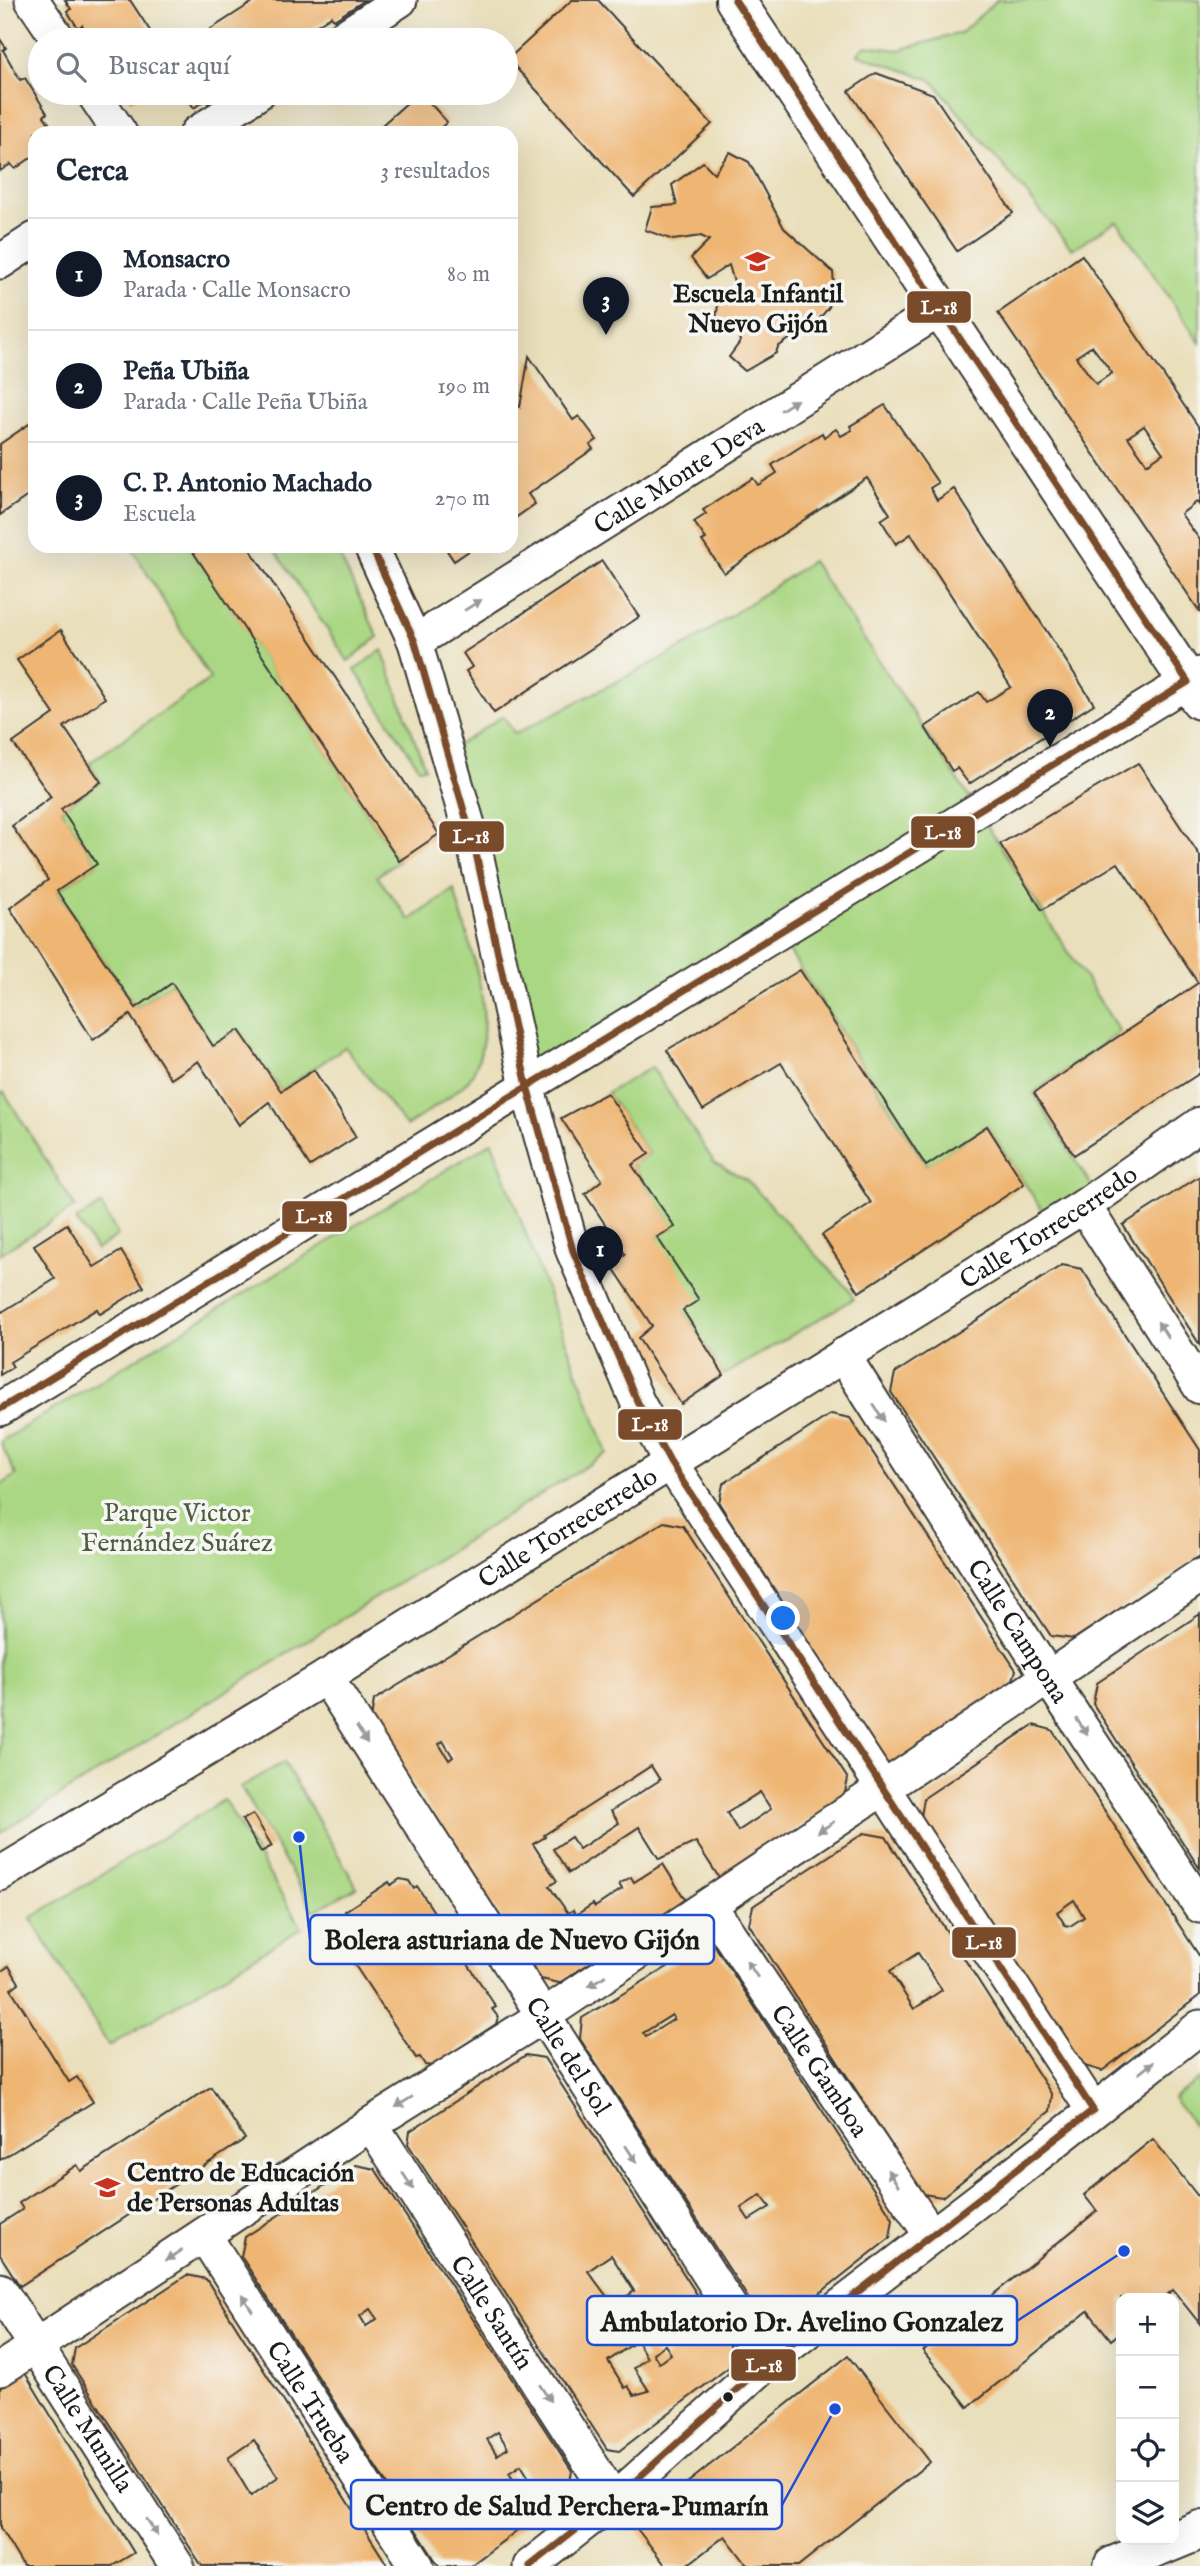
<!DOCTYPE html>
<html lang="es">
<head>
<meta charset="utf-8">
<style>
  body { margin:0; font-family:"IM FELL English",serif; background:#f2f2f3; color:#1f2937 }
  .controls { position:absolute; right:21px; bottom:21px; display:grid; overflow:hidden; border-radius:14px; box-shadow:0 7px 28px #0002 }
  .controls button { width:63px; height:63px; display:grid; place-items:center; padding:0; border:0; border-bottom:2px solid #e0e1e3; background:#fff; color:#1f2937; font:35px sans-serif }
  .you { position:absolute; left:784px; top:1619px; width:24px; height:24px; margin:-18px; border:5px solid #fff; border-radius:50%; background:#1a73e8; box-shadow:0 0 0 10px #1a73e833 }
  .badge { display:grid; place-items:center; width:46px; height:46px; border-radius:50%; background:#111827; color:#fff; font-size:23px; font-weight:700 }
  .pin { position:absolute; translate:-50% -58px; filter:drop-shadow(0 2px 4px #0008) }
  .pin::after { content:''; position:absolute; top:37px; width:24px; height:21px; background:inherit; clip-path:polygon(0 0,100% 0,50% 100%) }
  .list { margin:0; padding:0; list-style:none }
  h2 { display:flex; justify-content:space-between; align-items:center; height:91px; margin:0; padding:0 28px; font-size:30px }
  h2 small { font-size:23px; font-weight:400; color:#747a83 }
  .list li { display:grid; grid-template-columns:46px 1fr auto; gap:21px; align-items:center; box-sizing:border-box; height:112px; padding:0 28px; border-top:2px solid #e0e1e3 }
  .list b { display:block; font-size:26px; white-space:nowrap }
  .list p { margin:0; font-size:23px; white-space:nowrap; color:#747a83 }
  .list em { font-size:23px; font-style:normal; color:#747a83 }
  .icon { flex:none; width:38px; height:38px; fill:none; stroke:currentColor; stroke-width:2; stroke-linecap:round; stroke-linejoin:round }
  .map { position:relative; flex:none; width:1200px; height:2566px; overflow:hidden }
  .search { position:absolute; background:#fff; box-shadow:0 7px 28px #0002; left:28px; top:28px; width:490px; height:77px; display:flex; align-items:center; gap:18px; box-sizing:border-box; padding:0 24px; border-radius:38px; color:#747a83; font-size:26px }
  .panel { position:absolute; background:#fff; box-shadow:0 7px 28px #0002; left:28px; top:126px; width:490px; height:427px; border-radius:21px }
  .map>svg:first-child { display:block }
</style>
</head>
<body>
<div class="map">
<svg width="1200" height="2566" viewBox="0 0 1200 2566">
  <rect width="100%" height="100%" fill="#f6f6f2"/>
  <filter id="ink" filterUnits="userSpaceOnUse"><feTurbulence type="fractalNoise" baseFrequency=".0143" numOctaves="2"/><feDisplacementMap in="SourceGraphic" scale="14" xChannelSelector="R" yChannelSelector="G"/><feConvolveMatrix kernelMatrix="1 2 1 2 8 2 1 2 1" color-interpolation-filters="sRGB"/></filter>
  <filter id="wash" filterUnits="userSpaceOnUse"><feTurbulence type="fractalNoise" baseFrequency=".00686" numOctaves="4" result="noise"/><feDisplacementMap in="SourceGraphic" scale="28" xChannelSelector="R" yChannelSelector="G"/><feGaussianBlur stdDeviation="1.57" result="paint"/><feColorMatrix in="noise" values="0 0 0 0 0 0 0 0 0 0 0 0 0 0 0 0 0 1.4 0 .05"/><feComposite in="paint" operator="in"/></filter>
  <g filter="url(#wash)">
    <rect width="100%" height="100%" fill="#eadfbb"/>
    <g fill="#aad783" stroke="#637a50" stroke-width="2">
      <path d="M997,0H1200V343L1117,221L1072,249L932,80L857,54L866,46L899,50L961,33Z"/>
      <path d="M135,546H190L399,861L377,876L410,920L454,889C468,943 503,1025 470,1078C462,1091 421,1116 406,1126L345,1047L281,1091L239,1030L213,1046L172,983L136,1008L57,891L97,864L61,809L101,782L89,763L210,679L132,548Z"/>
      <path d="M272,546H335L378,637L348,661Z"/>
      <path d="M812,561L952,771L1120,1032L1033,1093L1098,1196L1052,1225L987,1126L927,1166L778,934L527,1086L448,752L503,716L515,734L686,646Z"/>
      <path d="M382,650L425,768H419L355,670Z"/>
      <path d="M652,1067L714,1162L747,1180L850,1291L853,1299L724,1375L683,1310L657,1237L674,1227L632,1165L649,1154L607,1093Z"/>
      <path d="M4,1092L75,1207L0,1254V1095Z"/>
      <path d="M492,1142L607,1453L0,1833V1486L16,1475L0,1442Z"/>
      <path d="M101,1205L118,1235L96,1250L76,1220Z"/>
      <path d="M284,1762L357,1887L314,1911L241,1787Z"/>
      <path d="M224,1800L302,1928L109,2046L31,1918Z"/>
      <path d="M1200,2079V2133L1173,2098Z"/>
    </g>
    <g id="blocks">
      <g fill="#efb673" fill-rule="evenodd">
        <path d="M65,0H130L156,40H92L82,25L78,28L67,11L71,9Z"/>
        <path d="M256,0H365L334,20L331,16L305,33L308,38L304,40H194Z"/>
        <path d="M572,0H598L712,124L634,197L508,59Z"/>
        <path d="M0,39L6,48L3,50L20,80L25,78L47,113L44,116L56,133H35V155L15,169L11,164L0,171Z"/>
        <path d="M876,73L933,94L1013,213L957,251L849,91Z"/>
        <path d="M125,93H144L131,102Z"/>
        <path d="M184,93H223L208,103L206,99L194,108Z"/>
        <path d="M418,93H421L447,122L435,133H373Z"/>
        <path d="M730,152L749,162L784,228L833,272L834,287L829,307L820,318L778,347L776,353L745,371L729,357L740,342L738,331L714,333L718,305L724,299L749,304L750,298L736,289L729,265L707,279L691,258L709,240L701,236L673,240L645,230L652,207L677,205L672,185L703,162L714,173Z"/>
        <path d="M1082,255L1200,429V506L1197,502L1181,514L1200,540V612L998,313ZM1092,346L1112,373L1096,384L1076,357ZM1144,426L1163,453L1147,464L1128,437Z"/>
        <path d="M529,356L573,420L579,416L597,440L590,445L593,449L528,494L535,504L511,521V398L520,407Z"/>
        <path d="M885,405L938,483L930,488L937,500L954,489L1094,704L969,784L957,768L952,771L925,727L979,692L986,702L1011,687L911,534L896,544L881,520L890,514L867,478L724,573L702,541L706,539L694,522L706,514L703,510L753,478L758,485L777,473L772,465L822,433L824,437L836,429L841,436L852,430L850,426Z"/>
        <path d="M35,420V491L0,515V444Z"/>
        <path d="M189,546H248L439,834L399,861Z"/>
        <path d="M444,546H476L454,561Z"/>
        <path d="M602,561L639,617L494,713L466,671L472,667L463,653Z"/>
        <path d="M61,630L105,698L64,727L101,782L61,809L97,864L57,891L136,1008L172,983L213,1046L239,1030L281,1091L314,1070L356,1137L310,1166L269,1102L239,1125L198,1061L171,1079L130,1015L93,1040L10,908L48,880L12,826L51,797L13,743L54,714L17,660Z"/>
        <path d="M1138,763L1200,856V1073L1074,1155L1034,1093L1198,983L1118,863L1042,910L1000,844Z"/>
        <path d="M800,970L926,1166L987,1126L1024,1184L859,1292L822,1235L871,1203L781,1063L703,1110L667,1050Z"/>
        <path d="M607,1093L649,1154L632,1165L675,1227L657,1237L699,1300L683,1310L724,1375L681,1404L638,1338L652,1326L612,1266L625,1254L585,1194L602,1180L561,1118Z"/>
        <path d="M1200,1176V1345L1123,1225Z"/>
        <path d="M67,1224L94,1267L121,1251L144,1287L100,1314L97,1309L10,1362L13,1367L0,1375V1309L2,1312L55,1279L34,1245Z"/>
        <path d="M1062,1265L1082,1269L1200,1450V1556L1074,1639L1051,1636L891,1392L895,1373Z"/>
        <path d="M831,1414L850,1418L1016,1670L1010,1689L896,1766L886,1764L719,1503L723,1484Z"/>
        <path d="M664,1522L683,1526L848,1779L844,1797L720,1879L696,1842L659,1859L639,1827L569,1873L553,1849L571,1837L579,1849L619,1823L611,1811L660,1780L651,1766L544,1835L545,1837L533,1844L557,1881L549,1886L568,1913L573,1910L576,1915L593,1904L595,1907L622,1889L619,1884L631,1877L634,1882L663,1864L686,1901L559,1983L541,1979L371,1719L374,1700ZM443,1741L453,1757L449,1760L439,1744ZM760,1792L771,1809L738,1831L727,1813Z"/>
        <path d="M1200,1614V1869L1093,1704L1097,1683Z"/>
        <path d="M1033,1725L1052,1730L1200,1957V1995L1102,2071L1081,2065L921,1817L924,1798ZM1074,1900L1084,1917L1070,1926L1065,1925L1057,1912Z"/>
        <path d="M253,1814L272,1846L261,1852L242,1820Z"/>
        <path d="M864,1833L886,1837L1052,2095L1050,2111L942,2197L923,2194L749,1924L753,1906ZM918,1953L942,1990L914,2009L890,1971Z"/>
        <path d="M400,1879L409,1881L414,1889L417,1886L496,2007L492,2009L498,2017L496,2024L433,2066L425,2065L420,2057L416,2058L337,1938L341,1937L336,1929L337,1921L347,1914L345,1911L389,1882L391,1885Z"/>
        <path d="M715,1946L893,2219L890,2238L782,2323L763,2321L580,2039L582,2018L701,1947ZM672,2015L674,2019L646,2037L643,2033ZM761,2195L770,2207L749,2220L741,2208Z"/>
        <path d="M9,1966L19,1983L11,1989L69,2082L77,2077L93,2102L0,2160V1972Z"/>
        <path d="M526,2055L544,2058L731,2347L729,2367L619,2451L607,2449L408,2144L410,2131ZM611,2255L634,2291L614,2306L588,2271ZM637,2341L647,2358L634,2368L649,2391L634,2395L628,2386L625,2388L608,2361ZM665,2345L671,2354L659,2363L653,2353Z"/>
        <path d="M211,2087L245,2139L20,2286L0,2255V2224L23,2209L19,2203L77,2165L81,2171Z"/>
        <path d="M1153,2139L1200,2199V2324L1173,2290L1163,2298H1121V2332L1111,2340L1088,2311L968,2407L923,2351L1097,2211L1084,2195Z"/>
        <path d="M356,2165L375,2169L572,2471L568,2492L470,2566H439L241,2256L245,2237ZM370,2309L377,2319L366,2326L360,2316ZM498,2432L508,2448L497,2455L487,2439ZM521,2465L529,2478L517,2486L509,2473Z"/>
        <path d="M187,2275L206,2279L388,2566H202L72,2365L75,2348ZM254,2440L278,2477L251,2496L228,2458Z"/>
        <path d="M848,2356L930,2462L798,2566H748L725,2536L686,2566H666L634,2525Z"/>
        <path d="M25,2373L134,2553L112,2566H23L0,2528V2388Z"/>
      </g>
    </g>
  </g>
  <g filter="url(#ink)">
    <use href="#blocks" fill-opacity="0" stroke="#3b3934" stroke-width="2"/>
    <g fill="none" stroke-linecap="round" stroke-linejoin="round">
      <defs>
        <g id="street">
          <path d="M32,0L59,40"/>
          <path d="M339,40L400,0"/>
          <path d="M93,93L120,133"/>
          <path d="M197,133L258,93"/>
          <path d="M0,262L35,239"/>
          <path d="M371,546L415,642L475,849L527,1086L573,1251L637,1401L670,1462L1093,2110"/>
          <path id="s1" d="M415,642L941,309"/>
          <path d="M1084,1206L1200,1387"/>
          <path id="s2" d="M843,1355L1048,1677L1200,1906"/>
          <path d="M0,1409L1200,674"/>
          <path id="s3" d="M326,1677L766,2363"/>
          <path id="s4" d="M0,1874L326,1677L1084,1206L1200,1124"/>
          <path id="s5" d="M710,1906L931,2235"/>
          <path id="s6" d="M371,2124L614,2500"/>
          <path id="s7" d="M204,2235L417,2566"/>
          <path id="s8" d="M0,2290L177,2566"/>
          <path d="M34,2347L371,2124L543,2016L1200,1576"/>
          <path d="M0,2369L19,2357"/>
          <path d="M530,2566L614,2500L766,2363L1044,2150L1200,2027"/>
        </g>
        <path id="secondary" d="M735,0L1200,700"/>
        <path id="highway" d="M1113,2566L1200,2530"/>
      </defs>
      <use href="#street" stroke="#3b3934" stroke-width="37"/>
      <use href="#secondary" stroke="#3b3934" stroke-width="42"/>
      <use href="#highway" stroke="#3b3934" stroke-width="42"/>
      <use href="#street" stroke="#fff" stroke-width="33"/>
      <use href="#secondary" stroke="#fff" stroke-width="38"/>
      <use href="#highway" stroke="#fff" stroke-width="38"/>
      <defs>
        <g id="bus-1">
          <path d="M371,546L415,642L475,849L527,1086L573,1251L637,1401L670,1462L1093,2110L766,2363L614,2500L530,2566"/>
          <path d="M0,1409L1188,682L735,0"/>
        </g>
      </defs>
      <use href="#bus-1" stroke="#f6f6f2" stroke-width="12"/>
      <use href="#bus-1" stroke="#7a4b2a" stroke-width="7"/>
    </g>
    <defs><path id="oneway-solid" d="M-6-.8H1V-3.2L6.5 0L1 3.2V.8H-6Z" transform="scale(1.75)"/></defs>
    <g fill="#999">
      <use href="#oneway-solid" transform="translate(789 405) rotate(-32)"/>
      <use href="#oneway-solid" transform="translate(473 605) rotate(-32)"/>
      <use href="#oneway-solid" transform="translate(1163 1330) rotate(-123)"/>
      <use href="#oneway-solid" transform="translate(879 1413) rotate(57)"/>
      <use href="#oneway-solid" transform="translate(1082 1727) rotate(56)"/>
      <use href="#oneway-solid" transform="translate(362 1735) rotate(57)"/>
      <use href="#oneway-solid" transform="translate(826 1827) rotate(146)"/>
      <use href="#oneway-solid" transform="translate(752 1969) rotate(-124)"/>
      <use href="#oneway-solid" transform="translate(597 1981) rotate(147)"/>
      <use href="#oneway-solid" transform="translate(1146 2068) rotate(-38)"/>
      <use href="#oneway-solid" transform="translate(404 2102) rotate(148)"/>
      <use href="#oneway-solid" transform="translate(631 2154) rotate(57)"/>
      <use href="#oneway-solid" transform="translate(893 2178) rotate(-124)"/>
      <use href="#oneway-solid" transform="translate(408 2181) rotate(57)"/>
      <use href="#oneway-solid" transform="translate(174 2255) rotate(146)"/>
      <use href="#oneway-solid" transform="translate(247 2303) rotate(-123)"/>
      <use href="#oneway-solid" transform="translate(545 2393) rotate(57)"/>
      <use href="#oneway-solid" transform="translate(152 2527) rotate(57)"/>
    </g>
  </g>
  <defs>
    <symbol id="school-bare" viewBox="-9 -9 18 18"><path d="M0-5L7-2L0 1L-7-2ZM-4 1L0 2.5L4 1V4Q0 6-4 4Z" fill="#c8321e" stroke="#f6f6f2" stroke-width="2.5" paint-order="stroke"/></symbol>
  </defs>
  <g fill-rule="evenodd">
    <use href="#school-bare" x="740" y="244" width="35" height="35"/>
    <use href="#school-bare" x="90" y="2170" width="35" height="35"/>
  </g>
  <circle fill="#1c1c1c" stroke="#f6f6f2" stroke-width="2.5" cx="728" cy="2397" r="6"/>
  <g text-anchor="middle" stroke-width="7" stroke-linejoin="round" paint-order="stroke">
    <g font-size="26" font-weight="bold" fill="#1c1c1c" stroke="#f6f6f2">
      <text x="758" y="302">Escuela Infantil<tspan x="758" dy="30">Nuevo Gijón</tspan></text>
      <text x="127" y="2181" text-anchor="start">Centro de Educación<tspan x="127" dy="30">de Personas Adultas</tspan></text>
    </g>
    <g font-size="26" fill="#1c1c1c" stroke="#f6f6f2">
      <text dy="9" stroke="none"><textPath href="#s1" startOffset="312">Calle Monte Deva</textPath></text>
      <text dy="9" stroke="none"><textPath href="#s4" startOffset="1232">Calle Torrecerredo</textPath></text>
      <text dy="9" stroke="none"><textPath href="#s4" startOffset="665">Calle Torrecerredo</textPath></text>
      <text dy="9" stroke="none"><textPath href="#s2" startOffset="327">Calle Campona</textPath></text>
      <text dy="9" stroke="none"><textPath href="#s3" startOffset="450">Calle del Sol</textPath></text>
      <text dy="9" stroke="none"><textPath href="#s5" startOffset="198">Calle Gamboa</textPath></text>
      <text dy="9" stroke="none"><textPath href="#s6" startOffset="224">Calle Santín</textPath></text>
      <text dy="9" stroke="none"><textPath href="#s7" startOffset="198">Calle Trueba</textPath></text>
      <text dy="9" stroke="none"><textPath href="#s8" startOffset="164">Calle Munilla</textPath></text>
    </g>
    <g font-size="26" fill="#4e5d40" stroke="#f6f6f2">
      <text x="177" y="1521">Parque Victor<tspan x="177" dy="30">Fernández Suárez</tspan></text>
    </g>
  </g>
  <path fill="none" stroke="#1d4ed8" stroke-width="2.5" d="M299 1837L310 1939M1124 2251L1017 2321M835 2409L782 2505"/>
  <g fill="#1d4ed8" stroke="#f6f6f2" stroke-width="2.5">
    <circle cx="299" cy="1837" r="7"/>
    <circle cx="1124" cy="2251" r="7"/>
    <circle cx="835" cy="2409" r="7"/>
  </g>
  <g fill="#f6f6f2" stroke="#1d4ed8" stroke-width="2.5">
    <rect x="310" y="1915" width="404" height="49" rx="7"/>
    <rect x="587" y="2296" width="430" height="49" rx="7"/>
    <rect x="351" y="2480" width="431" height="49" rx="7"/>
  </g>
  <g font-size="28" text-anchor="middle" font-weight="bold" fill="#1c1c1c">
    <text x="512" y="1949">Bolera asturiana de Nuevo Gijón</text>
    <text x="802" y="2331">Ambulatorio Dr. Avelino Gonzalez</text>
    <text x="567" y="2515">Centro de Salud Perchera-Pumarín</text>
  </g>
  <g stroke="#f6f6f2" stroke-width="2.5">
    <rect x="906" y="290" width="66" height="34" rx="7" fill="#7a4b2a"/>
    <rect x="910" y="815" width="66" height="34" rx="7" fill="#7a4b2a"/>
    <rect x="438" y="820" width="67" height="33" rx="7" fill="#7a4b2a"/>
    <rect x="281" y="1200" width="67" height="33" rx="7" fill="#7a4b2a"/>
    <rect x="617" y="1408" width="66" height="33" rx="7" fill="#7a4b2a"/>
    <rect x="951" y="1926" width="66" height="33" rx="7" fill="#7a4b2a"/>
    <rect x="730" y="2348" width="67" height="34" rx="7" fill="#7a4b2a"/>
  </g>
  <g font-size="19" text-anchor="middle" font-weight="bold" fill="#fff">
    <text x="939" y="314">L-18</text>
    <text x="943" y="839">L-18</text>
    <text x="471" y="843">L-18</text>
    <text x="314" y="1223">L-18</text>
    <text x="650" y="1431">L-18</text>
    <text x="984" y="1949">L-18</text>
    <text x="764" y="2372">L-18</text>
  </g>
</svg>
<div class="controls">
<button>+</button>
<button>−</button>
<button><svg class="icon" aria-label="locate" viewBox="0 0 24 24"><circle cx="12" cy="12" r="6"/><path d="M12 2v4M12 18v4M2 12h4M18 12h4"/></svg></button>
<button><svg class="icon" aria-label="layers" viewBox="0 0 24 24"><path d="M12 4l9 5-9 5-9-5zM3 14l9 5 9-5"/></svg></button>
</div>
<div class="you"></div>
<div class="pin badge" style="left:600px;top:1284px">1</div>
<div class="pin badge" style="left:1050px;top:747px">2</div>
<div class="pin badge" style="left:606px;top:335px">3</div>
<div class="search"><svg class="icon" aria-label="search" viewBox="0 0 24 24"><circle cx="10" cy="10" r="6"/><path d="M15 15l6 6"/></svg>Buscar aquí</div>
<section class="panel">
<h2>Cerca<small>3 resultados</small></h2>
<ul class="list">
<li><span class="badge">1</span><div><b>Monsacro</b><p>Parada · Calle Monsacro</p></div><em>80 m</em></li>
<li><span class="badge">2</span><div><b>Peña Ubiña</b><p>Parada · Calle Peña Ubiña</p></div><em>190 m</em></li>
<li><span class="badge">3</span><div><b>C. P. Antonio Machado</b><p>Escuela</p></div><em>270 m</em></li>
</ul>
</section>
</div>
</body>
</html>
